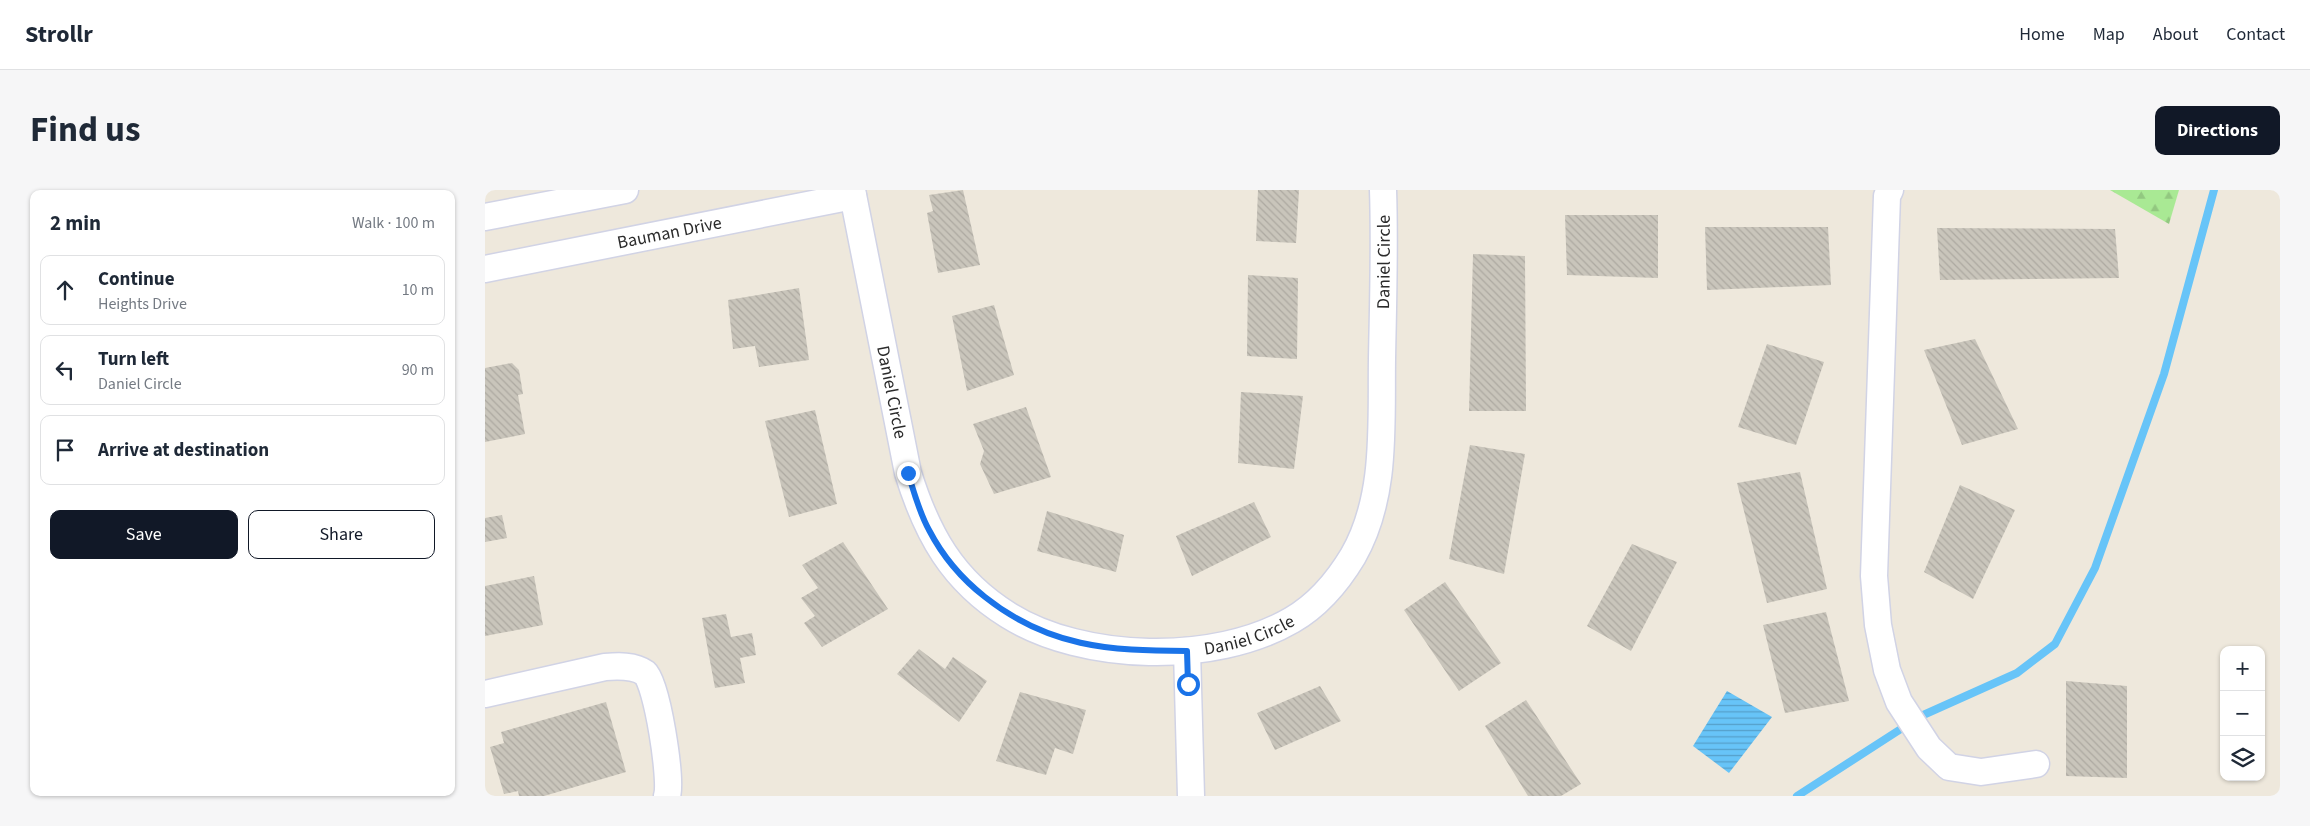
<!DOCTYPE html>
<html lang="en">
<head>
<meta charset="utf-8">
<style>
  body { margin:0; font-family:"Source Sans 3",sans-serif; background:#f6f6f7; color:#1f2937 }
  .controls { position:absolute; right:15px; bottom:15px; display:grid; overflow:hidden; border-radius:10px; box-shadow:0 1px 4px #0004 }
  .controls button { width:45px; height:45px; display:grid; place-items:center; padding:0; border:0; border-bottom:1px solid #e0e1e3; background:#fff; color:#1f2937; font:25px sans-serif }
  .stop { position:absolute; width:15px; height:15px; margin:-11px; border:4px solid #1a73e8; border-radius:50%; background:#fff }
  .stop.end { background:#1a73e8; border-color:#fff; box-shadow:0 1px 5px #0008 }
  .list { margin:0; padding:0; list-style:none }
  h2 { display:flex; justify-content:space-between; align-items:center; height:65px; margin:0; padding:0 20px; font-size:21px }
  h2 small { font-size:16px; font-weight:400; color:#747a83 }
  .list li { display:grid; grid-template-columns:32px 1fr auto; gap:15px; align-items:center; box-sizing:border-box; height:70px; margin:0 10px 10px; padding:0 10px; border:1px solid #e0e1e3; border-radius:10px }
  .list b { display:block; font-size:19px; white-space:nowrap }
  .list p { margin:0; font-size:16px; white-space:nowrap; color:#747a83 }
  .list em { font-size:16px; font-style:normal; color:#747a83 }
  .actions { display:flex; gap:10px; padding:15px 20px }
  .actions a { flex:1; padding:11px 0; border:1px solid #111827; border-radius:10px; text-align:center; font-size:18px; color:#111827 }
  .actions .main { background:#111827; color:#fff }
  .icon { flex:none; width:28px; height:28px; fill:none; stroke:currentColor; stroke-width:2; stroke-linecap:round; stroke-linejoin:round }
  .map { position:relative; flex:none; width:1795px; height:606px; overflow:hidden; border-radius:10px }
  header { display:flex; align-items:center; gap:30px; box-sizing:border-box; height:70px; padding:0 25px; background:#fff; border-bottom:1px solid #e0e1e3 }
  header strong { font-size:24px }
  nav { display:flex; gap:28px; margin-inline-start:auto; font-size:18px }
  .intro { display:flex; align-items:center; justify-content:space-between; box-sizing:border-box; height:120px; padding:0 30px }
  h1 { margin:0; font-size:35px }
  .button { padding:12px 22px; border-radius:10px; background:#111827; color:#fff; font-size:18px; font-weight:700 }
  main { display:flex; gap:30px; padding:0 30px }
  aside { flex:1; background:#fff; border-radius:10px; box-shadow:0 1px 4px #0004 }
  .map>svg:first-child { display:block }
</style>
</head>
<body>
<header>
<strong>Strollr</strong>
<nav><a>Home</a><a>Map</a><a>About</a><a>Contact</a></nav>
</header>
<div class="intro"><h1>Find us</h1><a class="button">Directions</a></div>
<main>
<aside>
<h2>2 min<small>Walk · 100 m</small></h2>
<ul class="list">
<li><svg class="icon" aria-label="ahead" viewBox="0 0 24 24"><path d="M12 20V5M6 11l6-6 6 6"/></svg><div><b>Continue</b><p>Heights Drive</p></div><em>10 m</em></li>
<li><svg class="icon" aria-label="left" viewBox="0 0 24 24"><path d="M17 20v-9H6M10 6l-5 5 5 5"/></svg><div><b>Turn left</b><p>Daniel Circle</p></div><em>90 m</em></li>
<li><svg class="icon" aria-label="arrive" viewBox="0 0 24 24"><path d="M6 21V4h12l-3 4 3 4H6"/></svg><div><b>Arrive at destination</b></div></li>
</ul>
<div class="actions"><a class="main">Save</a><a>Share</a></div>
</aside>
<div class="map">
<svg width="1795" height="606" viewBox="0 0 1795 606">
  <defs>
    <pattern id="forest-firs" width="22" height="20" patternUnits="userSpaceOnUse" patternTransform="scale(1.25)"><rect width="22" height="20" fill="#a9e994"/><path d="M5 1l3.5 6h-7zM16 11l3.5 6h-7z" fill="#92c880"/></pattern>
    <pattern id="water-rules" width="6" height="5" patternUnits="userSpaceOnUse" patternTransform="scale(1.25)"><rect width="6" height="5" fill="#67c4f8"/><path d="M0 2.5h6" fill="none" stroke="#559fc9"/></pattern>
    <pattern id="building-back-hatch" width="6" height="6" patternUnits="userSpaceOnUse" patternTransform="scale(1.25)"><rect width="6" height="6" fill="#c9c5bb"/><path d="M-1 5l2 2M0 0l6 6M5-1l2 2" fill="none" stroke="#ada9a1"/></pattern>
  </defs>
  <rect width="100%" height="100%" fill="#eee8dc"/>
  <path fill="url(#forest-firs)" d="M1625,0H1694L1684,34Z"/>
  <path fill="url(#water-rules)" d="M1242,501L1287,527L1244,583L1208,556Z"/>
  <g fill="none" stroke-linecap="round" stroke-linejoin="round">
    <path stroke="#67c4f8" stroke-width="8" d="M1312,606L1436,526L1532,483L1570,454L1610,378L1679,184L1729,0"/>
  </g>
  <g fill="url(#building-back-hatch)">
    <path d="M478,0L495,75L453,83L442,23L448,21L444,5Z"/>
    <path d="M773,0H814L811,53L771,51Z"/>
    <path d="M1080,25H1173V88L1082,85Z"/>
    <path d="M1220,37H1343L1346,95L1222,100Z"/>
    <path d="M1452,38L1630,39L1634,88L1455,90Z"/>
    <path d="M988,64L1040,66L1041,221H984Z"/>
    <path d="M763,85L813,88L812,169L762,166Z"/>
    <path d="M314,98L324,170L274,177L270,156L248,159L243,110Z"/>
    <path d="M509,115L529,185L482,201L467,126Z"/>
    <path d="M1490,149L1533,239L1477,255L1439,160Z"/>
    <path d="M1282,154L1339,172L1311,255L1253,237Z"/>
    <path d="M27,173L34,180L38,204L33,205L40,244L0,252V178Z"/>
    <path d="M756,202L818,206L809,279L753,273Z"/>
    <path d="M541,217L566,287L509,304L495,274L499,261L488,234Z"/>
    <path d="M330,220L352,314L304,327L280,231Z"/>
    <path d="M985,255L1040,264L1019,384L964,369Z"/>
    <path d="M1315,282L1342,399L1282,413L1252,293Z"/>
    <path d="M1475,295L1530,320L1488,409L1439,382Z"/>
    <path d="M769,312L786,347L707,386L691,346Z"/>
    <path d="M562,321L639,345L631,382L552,361Z"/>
    <path d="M17,325L22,348L0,352V328Z"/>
    <path d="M358,352L403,419L337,457L319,433L330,426L316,408L333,398L317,375Z"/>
    <path d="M1147,354L1192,372L1146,461L1102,436Z"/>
    <path d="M49,386L58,435L0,446V396Z"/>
    <path d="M960,392L1016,473L974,501L919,420Z"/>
    <path d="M1341,422L1364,511L1300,523L1278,435Z"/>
    <path d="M241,424L246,447L267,443L271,465L255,468L260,493L230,498L217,428Z"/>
    <path d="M434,459L460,479L468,467L502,491L474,532L412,484Z"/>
    <path d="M1581,491L1642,496V588L1581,586Z"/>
    <path d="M835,496L856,531L790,560L772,523Z"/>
    <path d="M535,502L601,520L588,564L570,558L561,585L511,571Z"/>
    <path d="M1041,510L1096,594L1076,606H1043L1000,536Z"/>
    <path d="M121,512L141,582L59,606H34L33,601L19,604L5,557L19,553L16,542Z"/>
  </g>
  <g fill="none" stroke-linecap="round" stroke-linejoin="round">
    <defs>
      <g id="minor">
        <path id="s1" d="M367,0L423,283C442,344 467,390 523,425C598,472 730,475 807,430C833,415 853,391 868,366C902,307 896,235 897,169C898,113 900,56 898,0"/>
        <path d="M1405,0L1402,6L1389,386L1393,435L1402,480L1414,512L1444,558L1464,577L1496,582L1551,574"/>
        <path d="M0,27L140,0"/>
        <path id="s2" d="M0,79L368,6"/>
        <path d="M702,461L706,606"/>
        <path d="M0,504L120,477C133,476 149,475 160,483C172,493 187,590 182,606"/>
      </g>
    </defs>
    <use href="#minor" stroke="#d1d3e5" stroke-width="29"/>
    <use href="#minor" stroke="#fff" stroke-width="26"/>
  </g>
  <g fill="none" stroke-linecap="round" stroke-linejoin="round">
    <path stroke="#1a73e8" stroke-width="6" d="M423,283C429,302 434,322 444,340C458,367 477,389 500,407C563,457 624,461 702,461L703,494"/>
  </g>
  <g text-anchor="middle" stroke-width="5" stroke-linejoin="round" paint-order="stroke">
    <g font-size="18" fill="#2b2b2b" stroke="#fff">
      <text dy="6" stroke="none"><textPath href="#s2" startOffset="188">Bauman Drive</textPath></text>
      <text dy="6" stroke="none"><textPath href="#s1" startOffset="1150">Daniel Circle</textPath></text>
      <text dy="6" stroke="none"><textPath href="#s1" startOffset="206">Daniel Circle</textPath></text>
      <text dy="6" stroke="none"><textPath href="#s1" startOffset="716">Daniel Circle</textPath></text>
    </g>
  </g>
</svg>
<div class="controls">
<button>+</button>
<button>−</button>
<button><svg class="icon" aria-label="layers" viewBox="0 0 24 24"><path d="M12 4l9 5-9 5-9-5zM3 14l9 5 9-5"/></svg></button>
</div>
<div class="stop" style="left:703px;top:494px"></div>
<div class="stop end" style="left:423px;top:283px"></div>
</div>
</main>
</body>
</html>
